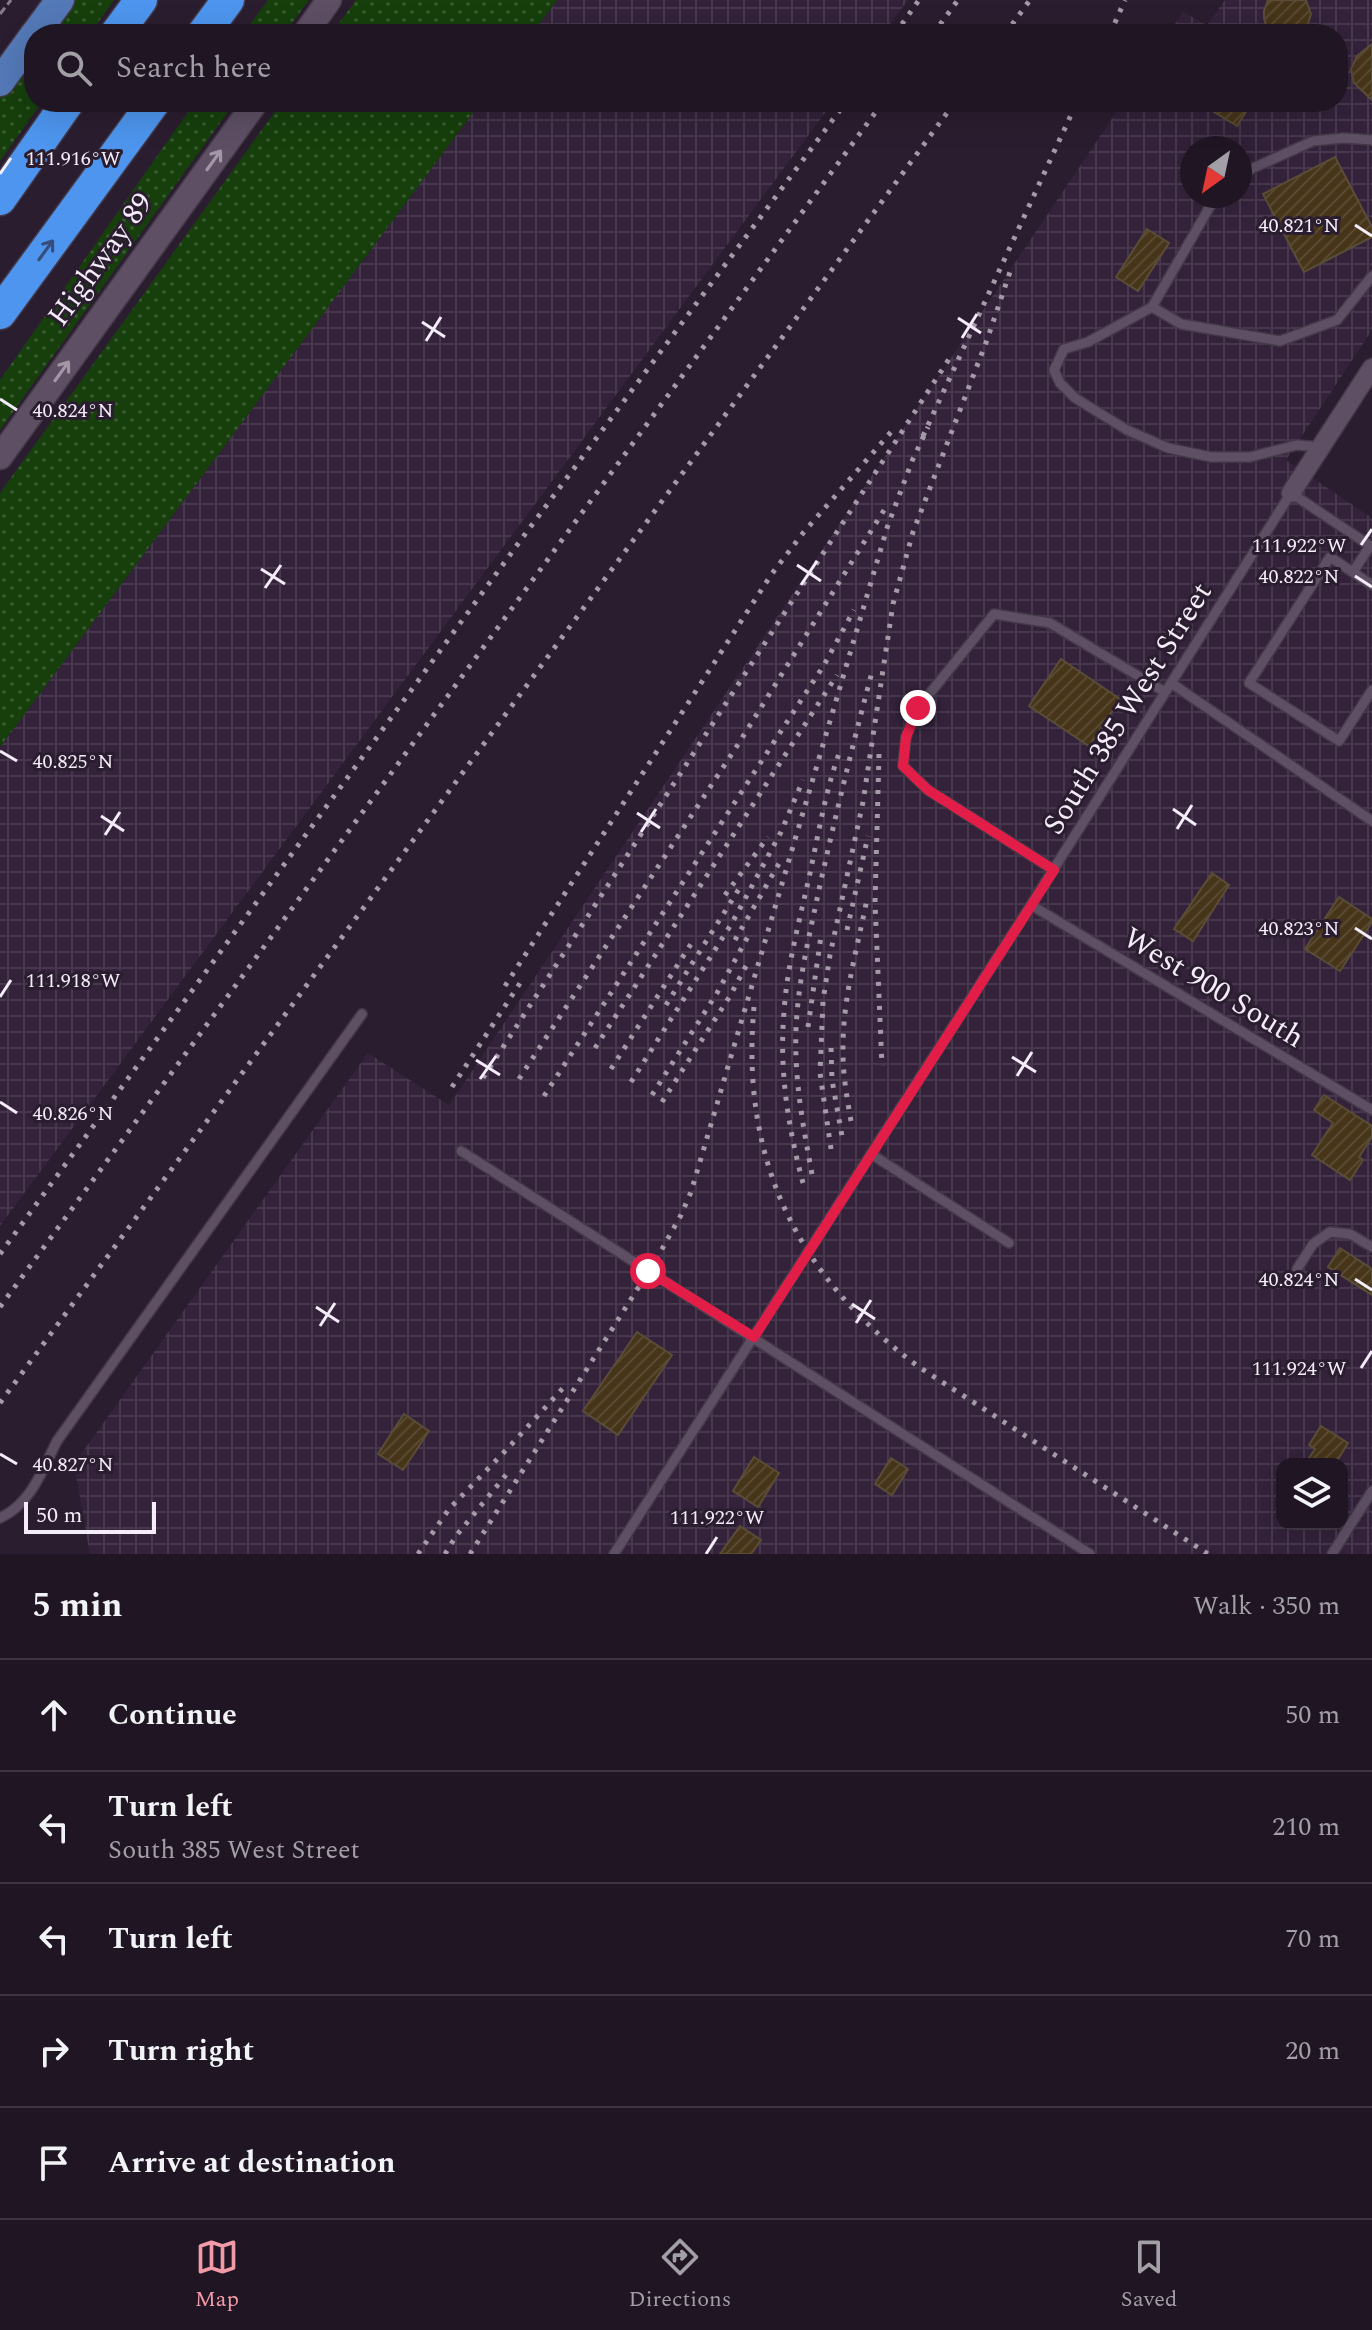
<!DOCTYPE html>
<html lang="en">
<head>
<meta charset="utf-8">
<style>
  body { margin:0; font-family:Spectral,serif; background:#281f2b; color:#f1f3f6 }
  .controls { position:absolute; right:24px; bottom:24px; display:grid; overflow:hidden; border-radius:16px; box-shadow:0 8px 32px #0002 }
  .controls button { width:72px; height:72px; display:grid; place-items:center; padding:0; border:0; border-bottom:2px solid #3d3541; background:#201623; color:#f1f3f6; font:40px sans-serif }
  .compass { position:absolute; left:1180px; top:136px; width:72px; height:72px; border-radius:50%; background:#201623; box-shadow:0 8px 32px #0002; rotate:213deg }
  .scale { position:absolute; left:24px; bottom:20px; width:132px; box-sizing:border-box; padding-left:8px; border:4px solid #f4ecf8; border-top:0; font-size:22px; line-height:28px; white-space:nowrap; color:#f4ecf8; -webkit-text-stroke:6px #2a1d2f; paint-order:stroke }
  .stop { position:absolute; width:24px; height:24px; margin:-18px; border:6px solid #e11d48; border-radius:50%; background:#fff }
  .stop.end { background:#e11d48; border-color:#fff; box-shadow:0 2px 8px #0008 }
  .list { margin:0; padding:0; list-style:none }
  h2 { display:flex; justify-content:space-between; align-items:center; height:104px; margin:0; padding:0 32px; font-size:34px }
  h2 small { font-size:26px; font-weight:400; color:#a29fa6 }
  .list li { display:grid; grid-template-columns:52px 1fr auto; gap:24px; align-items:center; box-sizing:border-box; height:112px; padding:0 32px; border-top:2px solid #3d3541 }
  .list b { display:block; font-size:30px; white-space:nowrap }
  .list p { margin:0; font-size:26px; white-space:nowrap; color:#a29fa6 }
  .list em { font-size:26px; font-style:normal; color:#a29fa6 }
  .icon { flex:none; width:44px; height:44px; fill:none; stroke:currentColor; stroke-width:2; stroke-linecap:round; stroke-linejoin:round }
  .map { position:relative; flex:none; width:1372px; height:1554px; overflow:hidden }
  .search { position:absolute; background:#201623; box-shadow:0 8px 32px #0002; left:24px; right:24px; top:24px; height:88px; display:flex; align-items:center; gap:20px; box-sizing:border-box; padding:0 28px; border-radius:32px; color:#a29fa6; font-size:30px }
  .sheet { height:664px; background:#201623 }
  nav { display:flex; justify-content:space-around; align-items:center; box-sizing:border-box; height:112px; border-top:2px solid #3d3541; background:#201623; font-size:22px; color:#a29fa6 }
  nav a { display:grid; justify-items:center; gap:4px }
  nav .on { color:#f39aa9 }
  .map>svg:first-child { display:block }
</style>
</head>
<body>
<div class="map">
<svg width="1372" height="1554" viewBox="0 0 1372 1554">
  <defs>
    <pattern id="industrial-grid" width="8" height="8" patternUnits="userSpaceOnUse" patternTransform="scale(2)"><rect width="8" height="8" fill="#33223a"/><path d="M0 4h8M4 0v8" fill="none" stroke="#47384e"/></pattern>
    <pattern id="grass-dots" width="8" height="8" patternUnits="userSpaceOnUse" patternTransform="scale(2)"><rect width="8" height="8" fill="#163f0c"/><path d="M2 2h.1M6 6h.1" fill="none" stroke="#385b30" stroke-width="1.8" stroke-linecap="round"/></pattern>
    <pattern id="building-hatch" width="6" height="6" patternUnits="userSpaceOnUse" patternTransform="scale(2)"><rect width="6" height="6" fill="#463519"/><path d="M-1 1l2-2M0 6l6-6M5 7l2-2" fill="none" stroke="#584930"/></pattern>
  </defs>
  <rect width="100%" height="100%" fill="#2a1d2f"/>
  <g fill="url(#industrial-grid)" fill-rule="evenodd">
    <path d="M557,0H908L883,34H532Z"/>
    <path d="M1225,0H1372V330L1286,460L1372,518V1554H90L74,1464L368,1053L449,1105L1123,102H1338V34H1168L1183,12L1207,25ZM1192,148H1240V196H1192ZM1282,1464H1342V1524H1282Z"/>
    <path d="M481,102H833L0,1226V747Z"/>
  </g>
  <g fill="url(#grass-dots)">
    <path d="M74,0H114L90,34H48Z"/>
    <path d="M268,0H309L284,34H243Z"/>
    <path d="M356,0H557L532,34H331Z"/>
    <path d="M34,52V102H42L0,161V96Z"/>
    <path d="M195,102H235L0,430V380Z"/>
    <path d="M282,102H481L0,747V493Z"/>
  </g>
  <g fill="url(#building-hatch)" stroke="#5a4d37" stroke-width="2">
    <path d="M1268,0H1306L1311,14L1307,27L1300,34H1274L1266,25L1264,18V11Z"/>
    <path d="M1372,44V100L1354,83L1351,69L1357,56Z"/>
    <path d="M1198,102H1252L1237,126Z"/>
    <path d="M1335,157L1372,227V237L1304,272L1263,194Z"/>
    <path d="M1147,229L1169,243L1138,291L1116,277Z"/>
    <path d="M1061,659L1120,699L1089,746L1029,706Z"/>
    <path d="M1212,873L1229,885L1193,941L1174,929Z"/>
    <path d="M1339,897L1372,919V922L1340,971L1305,949Z"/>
    <path d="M1324,1095L1372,1126V1137L1359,1157L1363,1160L1350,1180L1312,1155L1333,1123L1314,1110Z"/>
    <path d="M1340,1248L1372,1269V1295L1328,1267Z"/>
    <path d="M637,1332L672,1355L618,1435L583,1411Z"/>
    <path d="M404,1414L429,1431L403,1470L378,1454Z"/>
    <path d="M1321,1426L1348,1443L1335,1464H1305L1315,1449L1309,1445Z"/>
    <path d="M754,1457L779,1473L758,1507L733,1491Z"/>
    <path d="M891,1458L908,1469L892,1495L875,1484Z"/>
    <path d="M740,1526L761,1540L751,1554H720Z"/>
  </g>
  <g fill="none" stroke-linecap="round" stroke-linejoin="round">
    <defs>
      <g id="lane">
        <path d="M1240,174L1313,141L1344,138L1372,140"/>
        <path d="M1216,196L1152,307L1088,342L1064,349L1054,370L1060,383L1075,398L1127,430L1168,448L1211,457H1250L1297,445L1320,447"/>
        <path d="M1152,307L1181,324L1280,341L1337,320L1372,276"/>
        <path d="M1353,572L1370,546"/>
        <path d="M1372,585L1330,557L1249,683L1339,741L1372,690"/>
        <path d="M1171,683L1372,821"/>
        <path d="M1054,870L928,790L903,766L906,737L918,708L994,614L1050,623L1165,692"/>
        <path d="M1031,905L1372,1110"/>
        <path d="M461,1151L1090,1554"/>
        <path d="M871,1154L1009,1243"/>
        <path d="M1297,1269L1313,1244L1330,1232L1350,1234L1372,1247"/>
        <path d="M0,1518C31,1504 43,1469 57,1441L362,1014"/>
        <path d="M614,1554L1031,905L1291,493L1372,547"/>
        <path d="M1332,1554L1372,1491"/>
      </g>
      <path id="street" d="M1291,493L1372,368"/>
      <g id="secondary">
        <path d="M305,34L329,0"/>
        <path d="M0,457L256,102"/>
      </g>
      <g id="primary">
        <path d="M35,34L60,0"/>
        <path d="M0,82L34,35"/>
      </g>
      <g id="highway">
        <path d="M116,34L141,0"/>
        <path d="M203,34L228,0"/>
        <path d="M0,199L68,102"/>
        <path d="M0,313L154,102"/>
      </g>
    </defs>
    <use href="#lane" stroke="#443948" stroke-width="12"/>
    <use href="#street" stroke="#443948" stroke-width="21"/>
    <use href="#secondary" stroke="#443948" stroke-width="27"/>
    <use href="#primary" stroke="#443948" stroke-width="31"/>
    <use href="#highway" stroke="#443948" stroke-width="35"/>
    <path stroke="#877c8b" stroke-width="3" stroke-dasharray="8 4" stroke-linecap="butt" d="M0,14L11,0"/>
    <use href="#lane" stroke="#5e4f64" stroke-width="9"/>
    <use href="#street" stroke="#5e4f64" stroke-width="18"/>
    <use href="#secondary" stroke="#5e4f64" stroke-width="24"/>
    <use href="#primary" stroke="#5479b7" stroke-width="28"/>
    <use href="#highway" stroke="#4d95ee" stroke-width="32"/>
    <g stroke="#a49aa8" stroke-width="5" stroke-dasharray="4 8" stroke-linecap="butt">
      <path d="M895,34L919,0"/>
      <path d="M933,34L958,0"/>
      <path d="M1005,34L1030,0"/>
      <path d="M1110,34L1125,0"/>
      <path d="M923,436L1077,102"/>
      <path d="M879,754L875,903L882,1066"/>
      <path d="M725,895L768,837"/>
      <path d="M847,930L868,836"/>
      <path d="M735,940L781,860"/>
      <path d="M505,986L771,575L803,533L891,432"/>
      <path d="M666,1005L739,889"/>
      <path d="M754,1007C740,1159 797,1277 919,1367L1208,1554"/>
      <path d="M808,1027L821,936"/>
      <path d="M595,1048L837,675"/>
      <path d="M831,1048L832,1080L842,1136"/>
      <path d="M611,1069L691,944"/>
      <path d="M483,1078L951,356"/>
      <path d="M519,1079L737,746L886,507"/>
      <path d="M631,1082L732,923L781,832L803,780"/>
      <path d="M452,1087L524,977"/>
      <path d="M652,1095L717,993L751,931"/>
      <path d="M544,1096L824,665L854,610"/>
      <path d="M662,1102L730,996L746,966"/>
      <path d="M851,1121C847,1098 843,1076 843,1053C842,1000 857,950 867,899"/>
      <path d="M831,1149L820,1073L823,1001L830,955L863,802L893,604L913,532L987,340L1012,266"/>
      <path d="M812,1174C803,1126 794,1078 796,1029C798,980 810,933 820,885C836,814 853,743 872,672"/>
      <path d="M803,1183C788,1127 779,1070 784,1012C787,965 800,919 810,873C819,831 826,788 841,748"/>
      <path d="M0,1254L523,537L846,102"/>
      <path d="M0,1307L883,102"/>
      <path d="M0,1403L955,102"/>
      <path d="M418,1554L449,1509L509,1447L564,1387"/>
      <path d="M445,1554L456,1536L510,1470"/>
      <path d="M470,1554L657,1258L681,1215L691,1192L887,528L912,461L928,427"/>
    </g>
  </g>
  <defs><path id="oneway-shaft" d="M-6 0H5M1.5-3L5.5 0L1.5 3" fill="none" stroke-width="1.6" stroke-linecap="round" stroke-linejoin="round" transform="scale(2)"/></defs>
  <g stroke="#a296a7">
    <use href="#oneway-shaft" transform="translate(214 160) rotate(-54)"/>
    <use href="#oneway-shaft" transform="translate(62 371) rotate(-54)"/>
  </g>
  <use stroke="#384d7b" href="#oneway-shaft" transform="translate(46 250) rotate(-54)"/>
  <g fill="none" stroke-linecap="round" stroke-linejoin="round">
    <path stroke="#e11d48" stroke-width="10" d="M648,1271L754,1337L1054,870L928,790L903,766L906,737L918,708"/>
  </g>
  <path fill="none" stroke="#f4ecf8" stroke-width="3" d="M0,174L11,158M1355,225L1372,236M958,318L981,333M422,322L445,337M962,338L977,314M426,341L441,317M0,399L17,410M1361,545L1372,529M797,565L821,581M261,569L285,584M1355,576L1372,587M801,585L817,561M265,588L281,565M0,751L17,761M1173,809L1196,825M637,813L660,828M101,816L124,831M1177,829L1192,805M641,832L656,809M105,835L120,812M1355,928L1372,939M0,997L11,980M1012,1057L1036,1072M476,1060L500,1075M1017,1076L1032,1052M480,1079L496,1056M0,1102L17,1113M1355,1279L1372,1290M852,1304L875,1319M316,1307L339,1322M856,1323L871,1300M320,1326L335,1303M1361,1368L1372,1351M0,1454L17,1464M706,1554L717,1537"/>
  <g text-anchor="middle" stroke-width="6" stroke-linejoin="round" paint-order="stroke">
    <g font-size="30" fill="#f4ecf8" stroke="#2a1d2f">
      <text transform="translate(100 259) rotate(-54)" y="10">Highway 89</text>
      <text transform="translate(1127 708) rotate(-58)" y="10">South 385 West Street</text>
      <text transform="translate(1214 987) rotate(31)" y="10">West 900 South</text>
    </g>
  </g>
  <g font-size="20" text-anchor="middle" fill="#f4ecf8" stroke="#2a1d2f" stroke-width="6" stroke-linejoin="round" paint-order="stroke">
    <text x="73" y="165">111.916°W</text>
    <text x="1299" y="232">40.821°N</text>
    <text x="73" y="417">40.824°N</text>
    <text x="1299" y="552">111.922°W</text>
    <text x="1299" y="583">40.822°N</text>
    <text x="73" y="768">40.825°N</text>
    <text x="1299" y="935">40.823°N</text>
    <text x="73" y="987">111.918°W</text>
    <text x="73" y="1120">40.826°N</text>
    <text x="1299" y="1286">40.824°N</text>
    <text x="1299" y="1375">111.924°W</text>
    <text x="73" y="1471">40.827°N</text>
    <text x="717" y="1524">111.922°W</text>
  </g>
</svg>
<div class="controls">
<button><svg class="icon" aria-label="layers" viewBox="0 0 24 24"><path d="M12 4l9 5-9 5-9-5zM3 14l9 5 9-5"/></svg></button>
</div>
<svg class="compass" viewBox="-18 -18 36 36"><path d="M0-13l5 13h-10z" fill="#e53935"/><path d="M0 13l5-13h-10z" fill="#a29fa6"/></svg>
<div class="scale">50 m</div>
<div class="stop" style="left:648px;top:1271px"></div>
<div class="stop end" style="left:918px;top:708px"></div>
<div class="search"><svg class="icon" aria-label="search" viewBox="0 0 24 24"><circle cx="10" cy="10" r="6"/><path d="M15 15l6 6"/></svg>Search here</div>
</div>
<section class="sheet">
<h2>5 min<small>Walk · 350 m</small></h2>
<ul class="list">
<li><svg class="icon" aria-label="ahead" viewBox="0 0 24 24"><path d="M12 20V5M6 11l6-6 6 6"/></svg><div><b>Continue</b></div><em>50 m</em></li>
<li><svg class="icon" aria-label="left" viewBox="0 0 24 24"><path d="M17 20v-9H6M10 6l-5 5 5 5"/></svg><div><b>Turn left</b><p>South 385 West Street</p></div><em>210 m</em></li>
<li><svg class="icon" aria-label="left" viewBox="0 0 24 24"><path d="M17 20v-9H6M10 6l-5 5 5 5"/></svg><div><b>Turn left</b></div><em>70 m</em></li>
<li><svg class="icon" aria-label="right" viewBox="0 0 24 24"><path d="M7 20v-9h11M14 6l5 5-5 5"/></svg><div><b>Turn right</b></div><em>20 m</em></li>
<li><svg class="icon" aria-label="arrive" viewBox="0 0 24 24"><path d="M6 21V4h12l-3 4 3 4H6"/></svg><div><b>Arrive at destination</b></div></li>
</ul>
</section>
<nav>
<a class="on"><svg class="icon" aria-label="map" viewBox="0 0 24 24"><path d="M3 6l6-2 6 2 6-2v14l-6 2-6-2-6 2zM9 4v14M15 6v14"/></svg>Map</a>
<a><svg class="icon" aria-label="directions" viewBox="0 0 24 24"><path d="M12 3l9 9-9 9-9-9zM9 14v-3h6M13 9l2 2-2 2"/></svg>Directions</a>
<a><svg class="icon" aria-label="saved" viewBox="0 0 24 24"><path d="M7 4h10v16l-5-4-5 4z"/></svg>Saved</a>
</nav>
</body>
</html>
